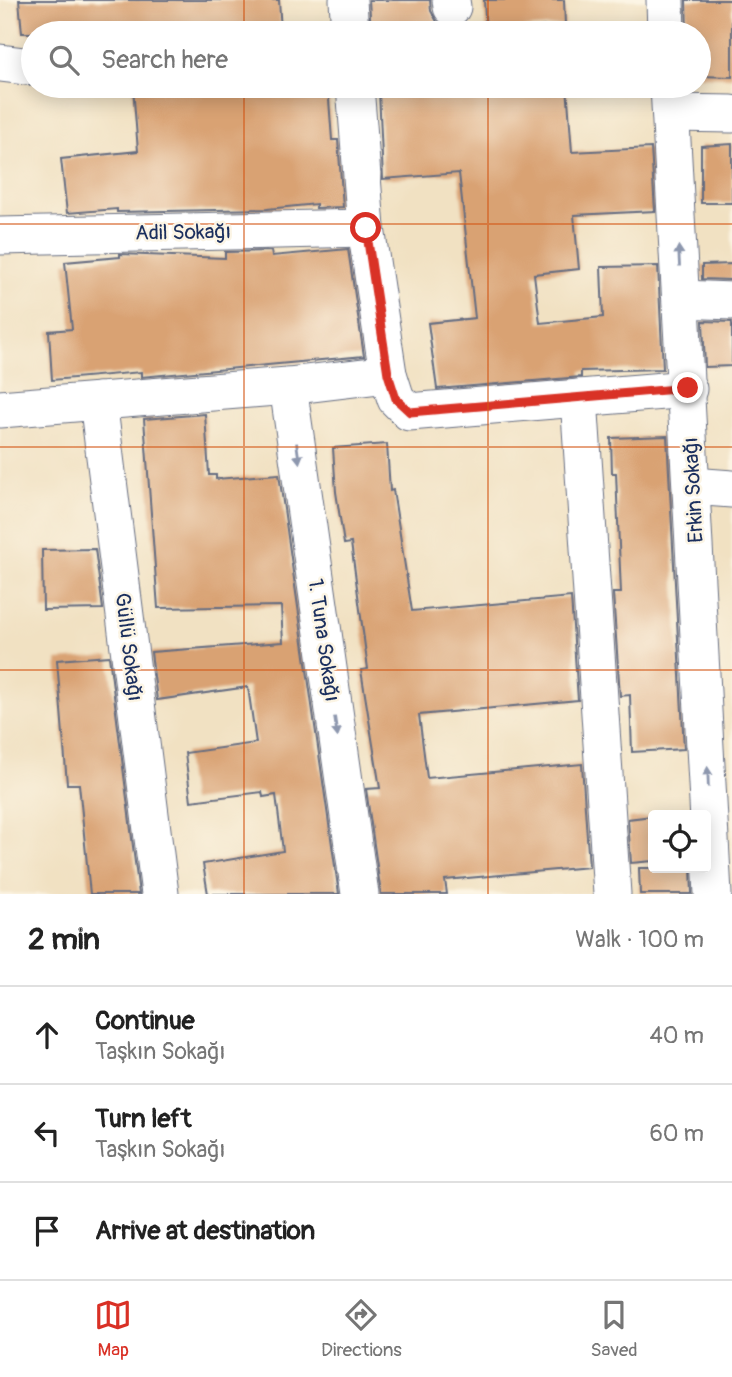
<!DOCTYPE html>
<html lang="en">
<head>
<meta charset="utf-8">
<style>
  body { margin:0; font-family:Pangolin,sans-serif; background:#f2f2f2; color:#222 }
  .controls { position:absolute; right:21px; bottom:21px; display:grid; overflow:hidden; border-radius:7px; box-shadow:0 4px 18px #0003 }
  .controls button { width:63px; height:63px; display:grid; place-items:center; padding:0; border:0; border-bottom:2px solid #e0e0e0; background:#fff; color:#222; font:35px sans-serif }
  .stop { position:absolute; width:21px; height:21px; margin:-16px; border:5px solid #d93025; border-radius:50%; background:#fff }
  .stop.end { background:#d93025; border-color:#fff; box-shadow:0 2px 7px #0008 }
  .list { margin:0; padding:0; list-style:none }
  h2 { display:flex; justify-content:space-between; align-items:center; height:91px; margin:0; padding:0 28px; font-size:30px }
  h2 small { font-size:23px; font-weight:400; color:#767676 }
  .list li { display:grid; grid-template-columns:46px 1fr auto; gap:21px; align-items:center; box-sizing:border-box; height:98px; padding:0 28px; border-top:2px solid #e0e0e0 }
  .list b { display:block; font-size:26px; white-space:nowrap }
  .list p { margin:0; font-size:23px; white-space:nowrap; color:#767676 }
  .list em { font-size:23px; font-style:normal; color:#767676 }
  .icon { flex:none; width:38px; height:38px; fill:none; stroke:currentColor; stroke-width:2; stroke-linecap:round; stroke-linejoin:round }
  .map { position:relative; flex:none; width:732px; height:894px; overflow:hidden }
  .search { position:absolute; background:#fff; box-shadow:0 4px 18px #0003; left:21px; right:21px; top:21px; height:77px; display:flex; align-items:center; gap:18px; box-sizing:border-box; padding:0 24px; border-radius:38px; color:#767676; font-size:26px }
  .sheet { height:385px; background:#fff }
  nav { display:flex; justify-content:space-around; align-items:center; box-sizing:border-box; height:98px; border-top:2px solid #e0e0e0; background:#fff; font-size:19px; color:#767676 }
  nav a { display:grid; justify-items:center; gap:4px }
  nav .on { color:#d93025 }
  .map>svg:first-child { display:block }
</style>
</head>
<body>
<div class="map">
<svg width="732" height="894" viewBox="0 0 732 894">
  <rect width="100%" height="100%" fill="#fcf5e5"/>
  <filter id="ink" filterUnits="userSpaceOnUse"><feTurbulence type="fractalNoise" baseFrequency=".0143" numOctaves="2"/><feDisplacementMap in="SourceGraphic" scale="14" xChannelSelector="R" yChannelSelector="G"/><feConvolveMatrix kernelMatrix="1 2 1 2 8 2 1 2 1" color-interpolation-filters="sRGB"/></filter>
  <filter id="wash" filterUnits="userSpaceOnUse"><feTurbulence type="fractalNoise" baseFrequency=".00686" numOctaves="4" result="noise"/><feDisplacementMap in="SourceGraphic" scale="28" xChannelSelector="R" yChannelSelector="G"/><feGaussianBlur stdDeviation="1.57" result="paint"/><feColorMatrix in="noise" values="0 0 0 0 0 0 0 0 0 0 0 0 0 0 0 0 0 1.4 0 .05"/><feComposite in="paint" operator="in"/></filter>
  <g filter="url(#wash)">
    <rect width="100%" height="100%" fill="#f1e1c2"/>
    <g id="blocks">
      <g fill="#d9a273">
        <path d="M19,0H279L281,31L22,33Z"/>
        <path d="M369,0H430L431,11L440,27L371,32Z"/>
        <path d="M484,0H564L565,25L486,31Z"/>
        <path d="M686,0H732V77L699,76V33H687Z"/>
        <path d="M328,86L332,140H338L343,207L316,208V204L267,209L117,212V209L67,213L61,159L138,151L133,87Z"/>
        <path d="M395,86H567L572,152L651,148L655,211L574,215L579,269L534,274L540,323L603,317L601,267L658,266L663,369L581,371V377L437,389L428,323L475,318L459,173L383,179L379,91L395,89Z"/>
        <path d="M732,144V203H701V146Z"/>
        <path d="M348,249L364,356L141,377V372L52,380L49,331L72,329L65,262L120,257V254L225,258V252L271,251L272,256Z"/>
        <path d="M732,264V280L702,279V265Z"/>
        <path d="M703,321L732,322V366L705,367Z"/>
        <path d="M205,414L209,475H216V479L279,474L339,894H208L203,864L283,851L276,795L263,797L262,792L191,801L185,753L256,743L248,687L157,700L151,652L283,642L281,606L158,608L144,419Z"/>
        <path d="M667,436L684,749L632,752L630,695L620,696L613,593H621L616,473H612L611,438Z"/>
        <path d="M387,444L390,491L393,490L412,611L571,597L578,700L419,715L427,778L582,764L589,867L445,880L447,894H381L366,789L380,788L361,670L368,669L351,543L344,544L336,492L333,448Z"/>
        <path d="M95,549L103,609L43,610L42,550Z"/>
        <path d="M109,656L139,894H90L79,784H67L57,660Z"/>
        <path d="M653,816V861L631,863L628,819Z"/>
        <path d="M639,868H691L692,894H640Z"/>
      </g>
    </g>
  </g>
  <g filter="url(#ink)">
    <use href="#blocks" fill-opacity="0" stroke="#666d81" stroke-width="2"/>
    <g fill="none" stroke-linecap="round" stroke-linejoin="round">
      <defs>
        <g id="minor">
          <path d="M348,0L350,33"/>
          <path d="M451,0L452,7"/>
          <path d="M665,0L666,33"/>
          <path d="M0,63L33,67"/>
          <path d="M355,86L366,228L388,374L396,399L409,412L688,389"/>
          <path d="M669,86L713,894"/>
          <path d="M671,113L732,114"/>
          <path d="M0,236L366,228"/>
          <path d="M682,299L732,301"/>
          <path d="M288,386L360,894"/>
          <path d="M579,398L612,894"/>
          <path d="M98,401L160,894"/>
          <path d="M0,409L288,386L388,374"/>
          <path d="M692,486L732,489"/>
        </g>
      </defs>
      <use href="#minor" stroke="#666d81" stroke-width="39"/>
      <use href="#minor" stroke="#fff" stroke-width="37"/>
    </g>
    <defs><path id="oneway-solid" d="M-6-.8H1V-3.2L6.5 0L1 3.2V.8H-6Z" transform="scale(1.75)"/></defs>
    <g fill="#8d97ae">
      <use href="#oneway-solid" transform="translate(679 256) rotate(-93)"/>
      <use href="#oneway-solid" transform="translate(298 453) rotate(82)"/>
      <use href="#oneway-solid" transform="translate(336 727) rotate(82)"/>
      <use href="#oneway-solid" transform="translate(708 777) rotate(-92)"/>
    </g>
  </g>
  <g fill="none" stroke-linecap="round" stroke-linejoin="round" filter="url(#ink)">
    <path stroke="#d93025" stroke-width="9" d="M366,228L388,374L396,399L410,412L688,388"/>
  </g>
  <path fill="none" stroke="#d45514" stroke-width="2" stroke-opacity="0.55" d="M244,0V33M488,0V33M244,86V894M488,86V894M0,224H732M0,447H732M0,670H732"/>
  <g text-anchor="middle" stroke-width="5" stroke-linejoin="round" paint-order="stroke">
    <g font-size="21" fill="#1b2f5e" stroke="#fcf5e5">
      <text transform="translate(183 232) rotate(-1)" y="7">Adil Sokağı</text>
      <text transform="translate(693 490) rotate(-93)" y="7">Erkin Sokağı</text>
      <text transform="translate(324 640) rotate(82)" y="7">1. Tuna Sokağı</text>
      <text transform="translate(129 647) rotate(83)" y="7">Güllü Sokağı</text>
    </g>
  </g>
</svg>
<div class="controls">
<button><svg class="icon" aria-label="locate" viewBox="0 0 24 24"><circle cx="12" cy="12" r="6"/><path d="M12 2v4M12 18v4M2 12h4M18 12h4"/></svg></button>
</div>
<div class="stop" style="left:366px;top:228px"></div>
<div class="stop end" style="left:688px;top:388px"></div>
<div class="search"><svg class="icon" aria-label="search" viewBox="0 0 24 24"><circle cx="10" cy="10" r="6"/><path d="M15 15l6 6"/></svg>Search here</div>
</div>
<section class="sheet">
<h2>2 min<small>Walk · 100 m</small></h2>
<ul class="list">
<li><svg class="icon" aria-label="ahead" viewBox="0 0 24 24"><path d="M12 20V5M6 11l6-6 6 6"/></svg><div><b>Continue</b><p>Taşkın Sokağı</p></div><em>40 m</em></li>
<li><svg class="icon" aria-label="left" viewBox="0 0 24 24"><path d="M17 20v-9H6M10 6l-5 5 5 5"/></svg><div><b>Turn left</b><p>Taşkın Sokağı</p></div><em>60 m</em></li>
<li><svg class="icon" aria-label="arrive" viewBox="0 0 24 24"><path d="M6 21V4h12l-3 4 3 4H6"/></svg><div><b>Arrive at destination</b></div></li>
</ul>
</section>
<nav>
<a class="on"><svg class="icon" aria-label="map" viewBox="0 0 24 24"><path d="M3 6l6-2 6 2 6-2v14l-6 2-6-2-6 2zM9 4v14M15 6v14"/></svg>Map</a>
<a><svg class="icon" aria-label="directions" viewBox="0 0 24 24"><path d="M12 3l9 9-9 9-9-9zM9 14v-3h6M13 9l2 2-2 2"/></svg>Directions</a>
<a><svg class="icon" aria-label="saved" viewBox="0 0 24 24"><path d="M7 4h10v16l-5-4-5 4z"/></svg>Saved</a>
</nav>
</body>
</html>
